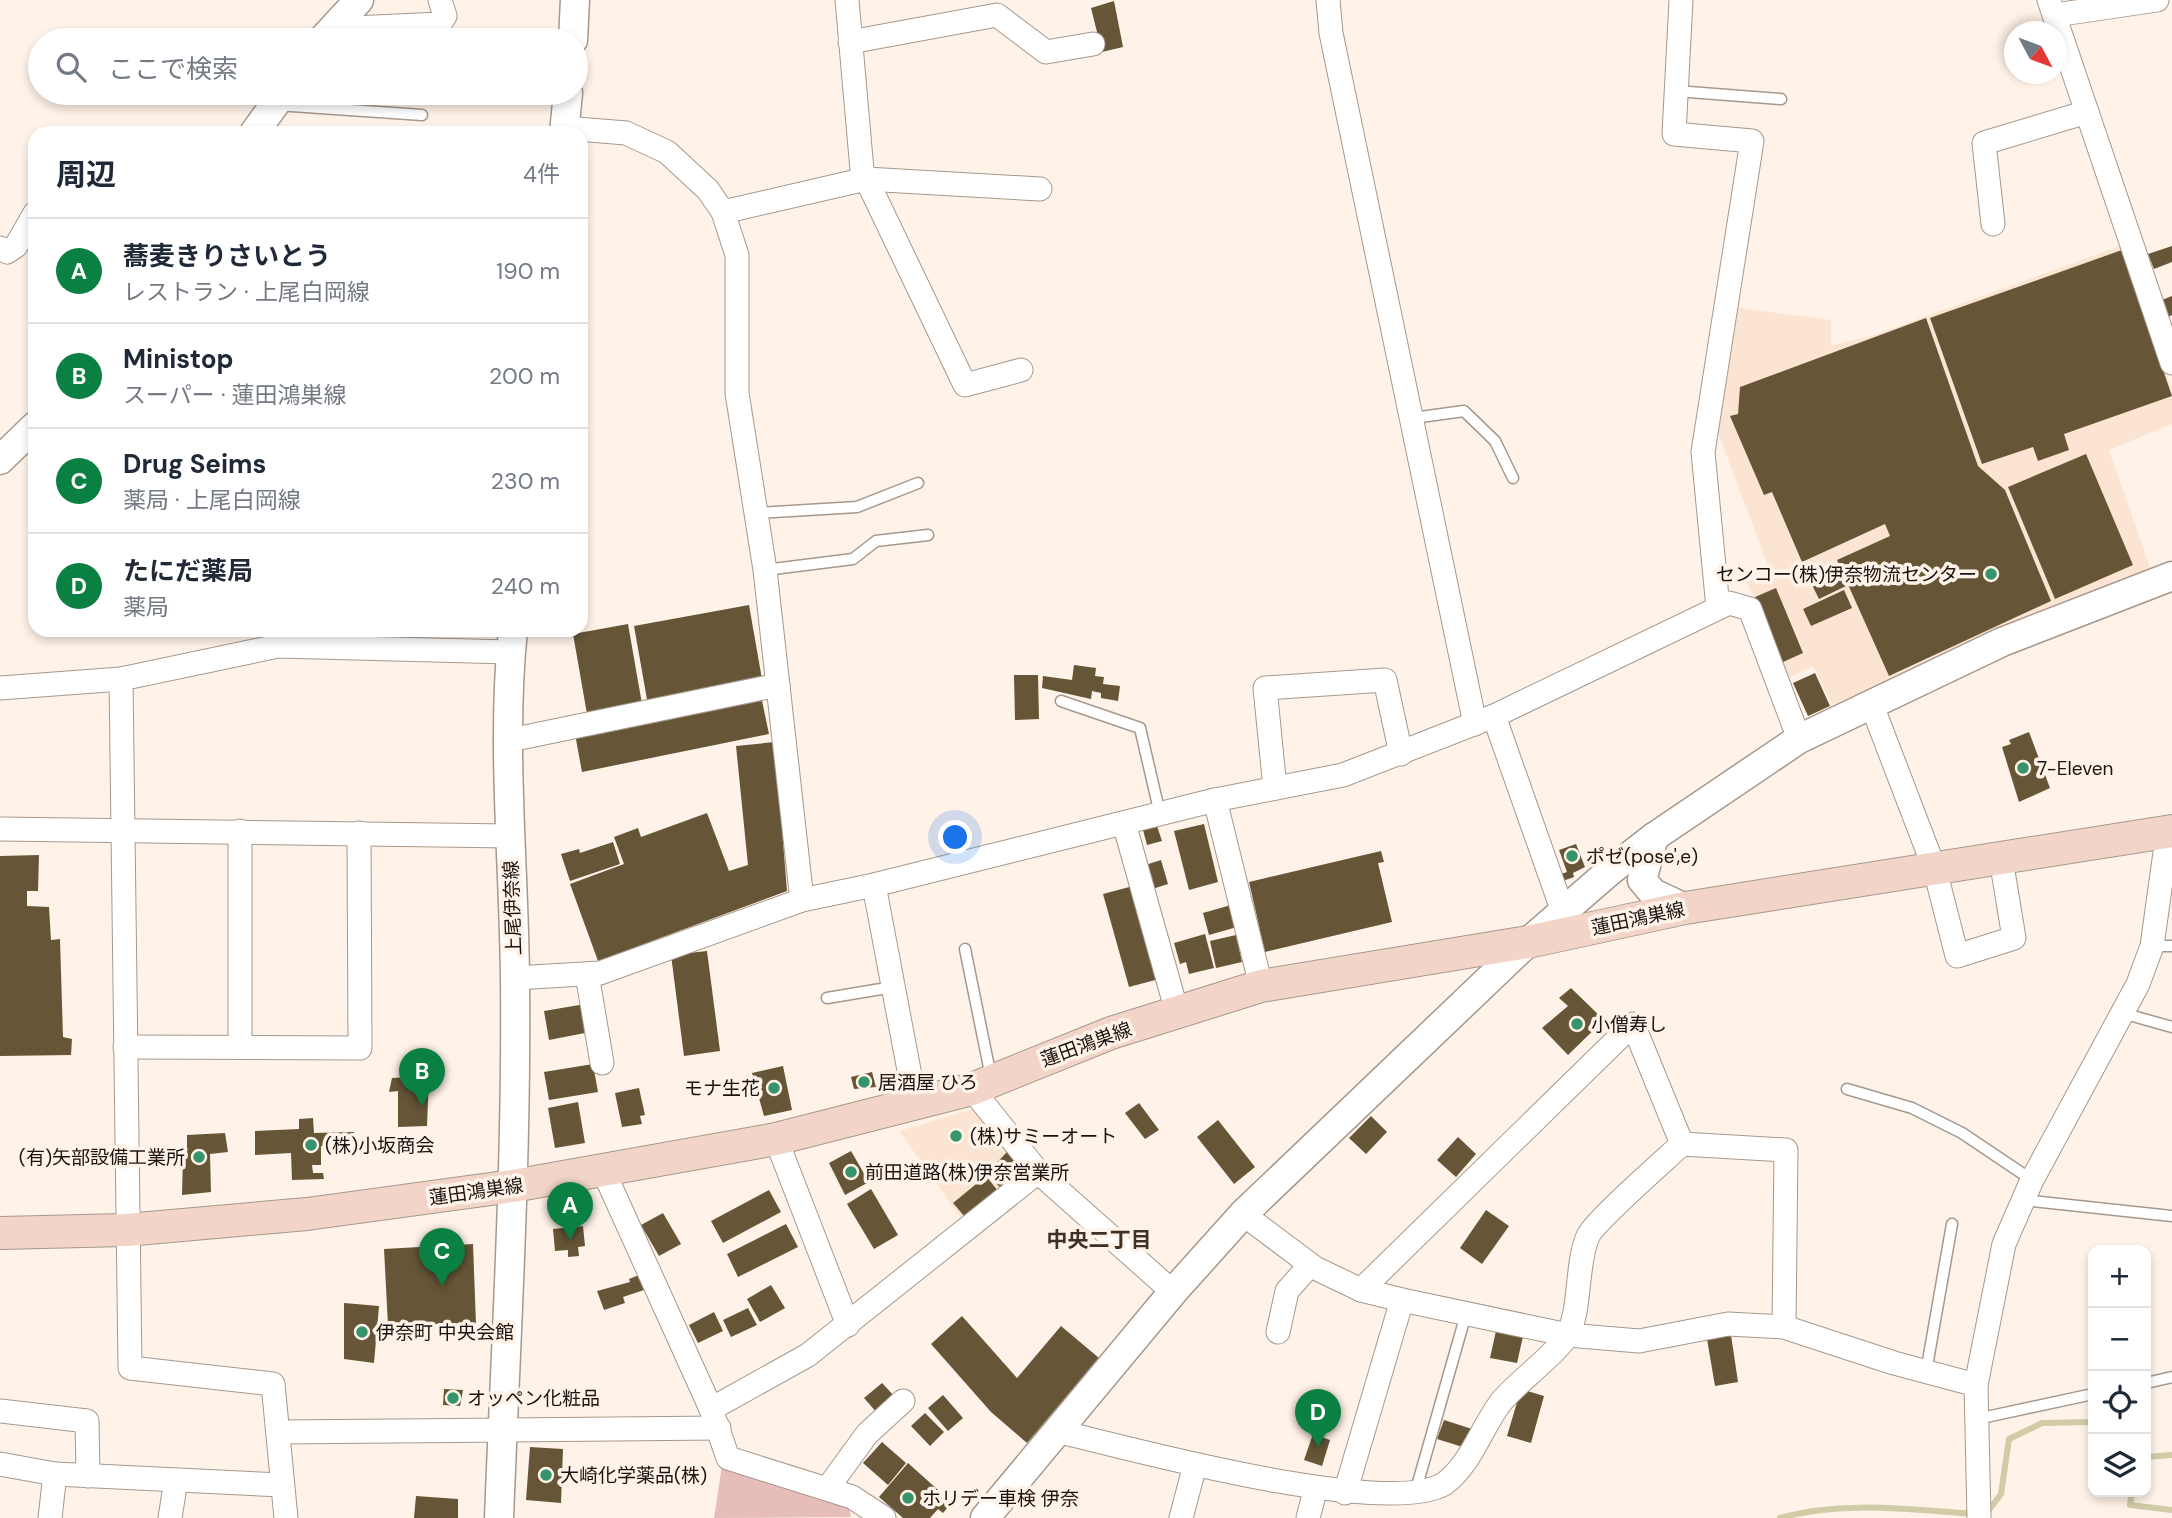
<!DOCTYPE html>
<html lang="ja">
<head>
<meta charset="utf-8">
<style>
  body { margin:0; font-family:"DM Sans","Noto Sans JP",sans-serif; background:#f6f6f7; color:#1f2937 }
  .controls { position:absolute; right:21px; bottom:21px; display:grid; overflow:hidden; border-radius:14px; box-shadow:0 4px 10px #0003 }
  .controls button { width:63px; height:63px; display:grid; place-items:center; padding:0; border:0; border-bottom:2px solid #e0e1e3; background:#fff; color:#1f2937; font:35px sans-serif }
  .compass { position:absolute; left:2004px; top:21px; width:63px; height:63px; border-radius:50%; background:#fff; box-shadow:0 4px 10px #0003; rotate:131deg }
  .you { position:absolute; left:956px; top:838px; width:24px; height:24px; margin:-18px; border:5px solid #fff; border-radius:50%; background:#1a73e8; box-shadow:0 0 0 10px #1a73e833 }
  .badge { display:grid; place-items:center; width:46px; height:46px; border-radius:50%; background:#0b8043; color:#fff; font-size:23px; font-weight:700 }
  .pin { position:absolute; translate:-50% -58px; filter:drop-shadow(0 2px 4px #0008) }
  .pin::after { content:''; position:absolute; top:37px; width:24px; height:21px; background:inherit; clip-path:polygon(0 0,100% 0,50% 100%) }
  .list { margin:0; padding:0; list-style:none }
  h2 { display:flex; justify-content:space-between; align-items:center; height:91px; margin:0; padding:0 28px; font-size:30px }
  h2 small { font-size:23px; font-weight:400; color:#747a83 }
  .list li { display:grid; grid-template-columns:46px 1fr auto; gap:21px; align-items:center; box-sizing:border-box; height:105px; padding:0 28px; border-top:2px solid #e0e1e3 }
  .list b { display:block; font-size:26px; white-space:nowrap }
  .list p { margin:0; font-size:23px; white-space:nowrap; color:#747a83 }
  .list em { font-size:23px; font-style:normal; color:#747a83 }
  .icon { flex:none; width:38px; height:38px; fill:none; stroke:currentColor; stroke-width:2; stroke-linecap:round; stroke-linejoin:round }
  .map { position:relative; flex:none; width:2172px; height:1518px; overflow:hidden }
  .search { position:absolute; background:#fff; box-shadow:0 4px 10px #0003; left:28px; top:28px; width:560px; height:77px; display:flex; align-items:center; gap:18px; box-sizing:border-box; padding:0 24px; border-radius:38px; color:#747a83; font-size:26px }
  .panel { position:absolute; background:#fff; box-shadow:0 4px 10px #0003; left:28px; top:126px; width:560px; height:511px; border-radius:21px }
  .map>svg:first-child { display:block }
</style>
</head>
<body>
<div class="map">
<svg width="2172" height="1518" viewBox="0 0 2172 1518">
  <rect width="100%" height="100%" fill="#fff2e8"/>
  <g fill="#fbe5d2">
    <path d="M2123,245L2172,390V424L2109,450L2152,573L1832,705L1813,666L1789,678L1747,582L1770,571L1712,417L1731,307L1831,320V346L1874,335Z"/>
    <path d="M977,1108L1024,1173L963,1221L899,1131Z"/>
  </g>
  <path fill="#e6bdb9" d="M722,1466L849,1508L851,1517L714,1518Z"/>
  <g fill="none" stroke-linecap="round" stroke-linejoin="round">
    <g stroke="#d0cca6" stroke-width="6">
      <path d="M2146,1457L2172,1455"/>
      <path d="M2132,1492L2130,1505L2172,1510"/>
      <path d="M1986,1514L2001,1494L2009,1439L2042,1423L2093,1422"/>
      <path d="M1780,1518C1843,1500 1911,1510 1975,1514"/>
    </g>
  </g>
  <g fill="#665637">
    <path d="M1114,1L1123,47L1102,52L1091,8Z"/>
    <path d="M2172,246V262L2154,269L2148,254Z"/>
    <path d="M2122,250L2172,396L2064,434L2069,450L2038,461L2033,447L1982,464L1930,318Z"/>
    <path d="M2172,296V315L2168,317L2162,300Z"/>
    <path d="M1926,318L1978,466L2005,490L2051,601L1889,676L1837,560L1890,536L1885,524L1802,562L1772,492L1764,495L1730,416L1738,414L1740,387Z"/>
    <path d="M2086,454L2133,565L2055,599L2008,487Z"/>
    <path d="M1838,568L1848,585L1819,599L1811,583Z"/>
    <path d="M1776,588L1803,653L1783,662L1755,597Z"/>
    <path d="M1844,590L1852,608L1811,626L1803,609Z"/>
    <path d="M749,605L763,685L648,705L634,626Z"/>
    <path d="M628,624L642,704L587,714L573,634Z"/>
    <path d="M1074,665L1096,668L1095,676L1104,677L1103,684L1120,686L1118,701L1101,698V693L1092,691L1091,699L1042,688L1043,676L1072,680Z"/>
    <path d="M1815,673L1830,706L1808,716L1793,683Z"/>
    <path d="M1014,675H1038L1039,719L1015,720Z"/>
    <path d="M761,696L769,734L582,772L575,734Z"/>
    <path d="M2029,732L2050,788L2019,802L2002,747L2011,744L2009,740Z"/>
    <path d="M775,742L787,891L598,961L570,884L624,864L614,837L638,828L641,837L707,813L729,871L748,865L736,746Z"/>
    <path d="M1204,824L1218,882L1189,890L1174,831Z"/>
    <path d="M1157,826L1162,841L1147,845L1143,830Z"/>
    <path d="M613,842L620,864L570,881L561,854L579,849L580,853Z"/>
    <path d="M1576,844L1585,867L1573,873L1574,877L1557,883L1555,876L1567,872L1559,850Z"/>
    <path d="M1381,851L1384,862L1378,863L1392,922L1265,952L1249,882Z"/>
    <path d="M39,855L38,891H27V906L49,907L51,940L60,939L63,1037L72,1039L71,1055L0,1056V856Z"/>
    <path d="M1161,860L1168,884L1146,891L1139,867Z"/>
    <path d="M1133,886L1159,979L1129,987L1103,894Z"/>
    <path d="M1231,905L1237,927L1209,935L1203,913Z"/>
    <path d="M1205,934L1214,968L1189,974L1186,962L1180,964L1174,943Z"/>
    <path d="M1236,935L1242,962L1216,968L1210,941Z"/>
    <path d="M707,951L720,1051L684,1056L671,955Z"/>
    <path d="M1571,988L1604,1020L1568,1055L1542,1028L1568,1006L1559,998Z"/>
    <path d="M585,1004L590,1032L549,1040L544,1011Z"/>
    <path d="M593,1064L598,1092L549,1100L544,1072Z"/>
    <path d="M783,1066L792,1110L764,1116L752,1073Z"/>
    <path d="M872,1072L876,1087L854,1089L851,1077Z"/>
    <path d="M429,1076L427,1126L398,1127V1091L389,1092L392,1078Z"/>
    <path d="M639,1088L645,1115L640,1116L642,1124L622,1127L615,1093Z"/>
    <path d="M578,1102L585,1143L555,1148L548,1108Z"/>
    <path d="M1139,1103L1159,1130L1145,1139L1125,1113Z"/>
    <path d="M1371,1116L1387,1132L1366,1154L1349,1138Z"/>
    <path d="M313,1118L314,1133L354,1132V1145L321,1146V1165H312L313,1173H323L324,1179L292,1180L291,1153L255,1155V1131L299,1129V1119Z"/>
    <path d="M1218,1120L1255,1167L1234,1184L1197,1137Z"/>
    <path d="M225,1133L228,1152L210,1154L211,1192L182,1195L183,1155L187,1153V1135Z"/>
    <path d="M1458,1137L1476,1154L1456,1177L1437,1160Z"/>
    <path d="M851,1151L869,1182L845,1195L829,1163Z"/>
    <path d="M1007,1152L1023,1167L1002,1189L986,1174Z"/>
    <path d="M986,1176L998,1191L965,1217L953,1203Z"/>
    <path d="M871,1189L898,1235L874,1249L847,1204Z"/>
    <path d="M769,1190L781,1212L723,1243L711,1221Z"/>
    <path d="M1486,1210L1509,1226L1482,1264L1460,1248Z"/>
    <path d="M663,1213L681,1244L659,1256L641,1225Z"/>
    <path d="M786,1224L798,1247L738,1277L727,1254Z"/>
    <path d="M583,1226L585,1246L578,1247L579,1256L568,1257V1250L555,1251L553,1229Z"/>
    <path d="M473,1244L476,1324L388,1325L384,1249Z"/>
    <path d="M639,1275L644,1290L623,1297L625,1303L604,1310L597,1291L630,1282L629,1279Z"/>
    <path d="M771,1285L785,1308L760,1322L747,1299Z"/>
    <path d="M344,1303L379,1306L374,1363L344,1359Z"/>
    <path d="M748,1308L757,1325L731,1337L723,1320Z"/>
    <path d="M714,1312L723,1331L698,1343L689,1325Z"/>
    <path d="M962,1316L1017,1378L1061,1326L1099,1358L1027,1443L991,1412L931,1344Z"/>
    <path d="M1497,1326L1524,1332L1517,1363L1490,1358Z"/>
    <path d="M1731,1335L1738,1382L1715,1386L1707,1339Z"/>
    <path d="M882,1383L896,1398L878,1414L864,1398Z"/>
    <path d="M444,1389L463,1390L460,1406L443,1405Z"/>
    <path d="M1521,1389L1544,1396L1531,1443L1507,1436Z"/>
    <path d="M943,1395L963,1418L948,1431L928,1408Z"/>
    <path d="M925,1413L944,1432L930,1446L911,1426Z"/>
    <path d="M1444,1420L1472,1429L1466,1448L1437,1439Z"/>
    <path d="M1313,1434L1330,1440L1322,1466L1304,1460Z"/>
    <path d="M882,1442L906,1463L888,1485L863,1463Z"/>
    <path d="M530,1447L563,1449L561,1503L526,1500Z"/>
    <path d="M908,1463L947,1498L944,1503L948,1507L943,1513L938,1509L930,1518H903L879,1497Z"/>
    <path d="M416,1496L458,1499V1518H414Z"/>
  </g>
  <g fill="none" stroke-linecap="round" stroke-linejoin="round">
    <defs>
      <g id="service">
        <path d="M1676,91L1781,99"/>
        <path d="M277,105L422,115"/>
        <path d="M1413,418L1464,411L1495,441L1513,478"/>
        <path d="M756,513L857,507L918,483"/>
        <path d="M765,570L853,559L876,541L928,535"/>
        <path d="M1061,701L1140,728L1160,814"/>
        <path d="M2152,946H2172"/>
        <path d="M965,949L991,1077"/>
        <path d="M827,998L893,987"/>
        <path d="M2122,1013L2172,1027"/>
        <path d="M1847,1089L1912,1108L1962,1133L2032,1180"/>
        <path d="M2023,1200L2172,1216"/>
        <path d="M1926,1372L1952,1224"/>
        <path d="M2146,1383L2172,1377"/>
        <path d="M1977,1419L2093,1394"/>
        <path d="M1415,1493L1466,1314"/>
      </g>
      <g id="minor">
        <path d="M847,0L862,170L965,385L1021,370"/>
        <path d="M1328,0L1331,33L1475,724"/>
        <path d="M1681,0L1674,134L1752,141L1703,452L1718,608"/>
        <path d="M2049,0L2172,363"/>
        <path d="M2055,15L2157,0"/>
        <path d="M332,29L440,24L445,16L440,0"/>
        <path d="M850,42L997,15L1046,52L1093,44"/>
        <path d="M565,128L626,133L667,152L708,190L723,212L737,255V393L765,570L802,900"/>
        <path d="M723,212L866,179L1040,189"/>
        <path d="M1993,224L1984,143L2087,112"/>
        <path d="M0,248L7,252L16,246L35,213"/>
        <path d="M121,679L130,1368L273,1384L286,1518"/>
        <path d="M0,688L121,679L278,646L510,652"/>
        <path d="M1871,703L1935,870L1957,956L2014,938L2001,859"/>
        <path d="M1494,716L1563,912"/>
        <path d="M510,740L778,685"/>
        <path d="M1275,788L1265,688L1385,680L1401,754"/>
        <path d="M1215,800L1261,986"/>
        <path d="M1124,823L1177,1012"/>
        <path d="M0,829L510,836"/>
        <path d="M240,831V1047"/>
        <path d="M874,885L915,1102"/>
        <path d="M587,974L602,1063"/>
        <path d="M515,978L600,973L802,900L874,885L1215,800L1343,775L1494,716L1729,603L1750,609L1799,739"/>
        <path d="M125,1047L360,1048L359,833"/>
        <path d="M972,1089L1038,1172L1173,1292"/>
        <path d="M776,1139L848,1325"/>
        <path d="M603,1170L711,1409L728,1458L852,1497L884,1518"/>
        <path d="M1243,1214L1315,1268L1361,1290L1402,1300L1568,1335L1639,1341L1728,1324L1784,1327L1894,1363L1976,1385"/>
        <path d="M1361,1290L1633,1024L1682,1144"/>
        <path d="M1278,1332L1287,1291L1310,1265"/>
        <path d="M711,1409L808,1355L1038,1172"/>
        <path d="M0,1411L87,1421L88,1476"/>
        <path d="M1057,1431C1130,1449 1385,1518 1444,1484C1472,1463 1481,1428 1501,1402C1516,1383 1559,1352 1568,1334C1581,1309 1576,1263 1588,1236C1594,1222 1666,1159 1682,1144L1786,1150L1784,1327"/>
        <path d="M279,1432L719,1428"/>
        <path d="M0,1464L55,1474L282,1485"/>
        <path d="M827,1489L867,1434L903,1401"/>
        <path d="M1345,1493L1402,1300"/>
        <path d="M50,1518L55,1474"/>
        <path d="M170,1518L176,1480"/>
        <path d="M1181,1518L1195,1465"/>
        <path d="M1308,1518L1315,1491"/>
        <path d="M1979,1518L1976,1385L2004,1244L2032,1180L2138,984L2152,946L2168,831"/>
      </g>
      <g id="tertiary">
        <path d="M322,40L359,0"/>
        <path d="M573,40L575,0"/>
        <path d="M254,133L283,93"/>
        <path d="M564,133L568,93"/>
        <path d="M0,460L35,426"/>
        <path d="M1654,837L1642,880L1653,893L1685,908"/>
        <path d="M499,1518C506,1338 517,1159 515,979C514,863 501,745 513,630"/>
        <path d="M985,1518L1173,1292L1243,1214L1528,942L1610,871L1654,837L1799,739L2002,642L2172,576"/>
      </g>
      <path id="secondary" d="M0,1233L126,1230L307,1214L513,1186L776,1139L972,1089L1111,1033L1261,986L1528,942L1685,908L2172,831"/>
    </defs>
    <use href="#service" stroke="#a6988c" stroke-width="13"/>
    <use href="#minor" stroke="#a6988c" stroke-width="25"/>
    <use href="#tertiary" stroke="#a6988c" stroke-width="31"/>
    <use href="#secondary" stroke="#a6988c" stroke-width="34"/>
    <use href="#service" stroke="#fff" stroke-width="10"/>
    <use href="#minor" stroke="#fff" stroke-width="23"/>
    <use href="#tertiary" stroke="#fff" stroke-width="28"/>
    <use href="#secondary" stroke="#f2d5c8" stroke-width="32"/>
  </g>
  <g fill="#36946c" stroke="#fff2e8" stroke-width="2.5">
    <circle cx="1991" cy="574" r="7"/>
    <circle cx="2023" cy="768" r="7"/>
    <circle cx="1572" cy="856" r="7"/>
    <circle cx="1577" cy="1024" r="7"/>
    <circle cx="864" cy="1082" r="7"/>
    <circle cx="774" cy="1088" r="7"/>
    <circle cx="956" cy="1136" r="7"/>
    <circle cx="311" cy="1145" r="7"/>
    <circle cx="199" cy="1157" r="7"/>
    <circle cx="851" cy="1172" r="7"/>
    <circle cx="362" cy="1332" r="7"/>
    <circle cx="453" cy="1398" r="7"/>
    <circle cx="546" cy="1475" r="7"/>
    <circle cx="908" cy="1498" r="7"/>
  </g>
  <g text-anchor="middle" stroke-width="7" stroke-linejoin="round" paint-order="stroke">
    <g font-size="19" fill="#19140f" stroke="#fff2e8" text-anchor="start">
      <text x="1977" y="581" text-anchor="end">センコー(株)伊奈物流センター</text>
      <text x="2037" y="775">7-Eleven</text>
      <text x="1586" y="863">ポゼ(pose',e)</text>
      <text x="1591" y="1031">小僧寿し</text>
      <text x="878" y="1089">居酒屋 ひろ</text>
      <text x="760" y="1095" text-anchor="end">モナ生花</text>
      <text x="970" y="1143">(株)サミーオート</text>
      <text x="325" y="1152">(株)小坂商会</text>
      <text x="185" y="1164" text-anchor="end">(有)矢部設備工業所</text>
      <text x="865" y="1179">前田道路(株)伊奈営業所</text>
      <text x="376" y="1339">伊奈町 中央会館</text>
      <text x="467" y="1405">オッペン化粧品</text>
      <text x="560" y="1482">大崎化学薬品(株)</text>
      <text x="922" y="1505">ホリデー車検 伊奈</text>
    </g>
    <g font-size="19" fill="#19140f" stroke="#fff2e8">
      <text transform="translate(512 908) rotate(-92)" y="7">上尾伊奈線</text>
      <text transform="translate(1638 918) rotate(-12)" y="7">蓮田鴻巣線</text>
      <text transform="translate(1086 1044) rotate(-20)" y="7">蓮田鴻巣線</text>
      <text transform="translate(476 1191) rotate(-8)" y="7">蓮田鴻巣線</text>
    </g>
    <g font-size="21" font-weight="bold" fill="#3e3228" stroke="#fff2e8">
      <text x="1099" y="1247">中央二丁目</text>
    </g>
  </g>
</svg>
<div class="controls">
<button>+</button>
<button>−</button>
<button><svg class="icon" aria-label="locate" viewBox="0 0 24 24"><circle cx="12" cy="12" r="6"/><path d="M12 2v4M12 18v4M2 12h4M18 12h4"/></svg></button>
<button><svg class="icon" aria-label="layers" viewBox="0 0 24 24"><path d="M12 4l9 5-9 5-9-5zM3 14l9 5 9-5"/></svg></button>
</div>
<svg class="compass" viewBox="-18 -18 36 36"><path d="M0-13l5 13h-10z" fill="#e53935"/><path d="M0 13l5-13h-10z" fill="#747a83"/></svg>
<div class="you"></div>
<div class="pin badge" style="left:570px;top:1240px">A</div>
<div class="pin badge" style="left:422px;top:1106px">B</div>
<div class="pin badge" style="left:442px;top:1286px">C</div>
<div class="pin badge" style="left:1318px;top:1447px">D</div>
<div class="search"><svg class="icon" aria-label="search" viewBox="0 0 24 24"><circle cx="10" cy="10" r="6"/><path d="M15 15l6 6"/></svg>ここで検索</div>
<section class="panel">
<h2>周辺<small>4件</small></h2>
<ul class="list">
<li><span class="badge">A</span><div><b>蕎麦きりさいとう</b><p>レストラン · 上尾白岡線</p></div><em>190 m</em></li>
<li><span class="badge">B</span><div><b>Ministop</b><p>スーパー · 蓮田鴻巣線</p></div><em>200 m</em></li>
<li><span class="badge">C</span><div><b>Drug Seims</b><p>薬局 · 上尾白岡線</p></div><em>230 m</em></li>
<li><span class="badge">D</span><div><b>たにだ薬局</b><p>薬局</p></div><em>240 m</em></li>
</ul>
</section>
</div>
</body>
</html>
